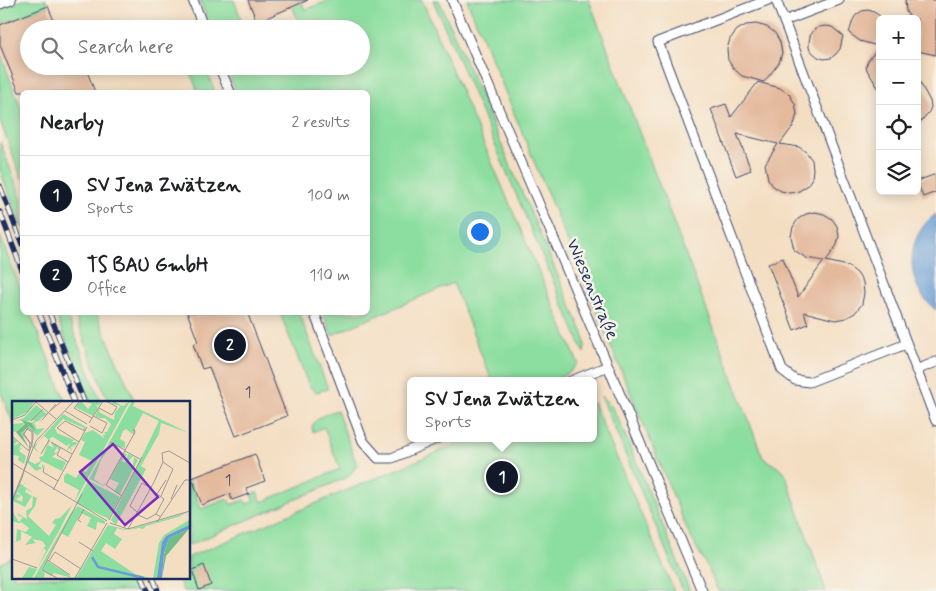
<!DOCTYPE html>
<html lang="en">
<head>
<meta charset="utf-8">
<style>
  body { margin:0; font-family:Mynerve,sans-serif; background:#f6f6f6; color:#202124 }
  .controls { position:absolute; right:15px; top:15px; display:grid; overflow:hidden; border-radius:8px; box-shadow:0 2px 12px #0003 }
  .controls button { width:45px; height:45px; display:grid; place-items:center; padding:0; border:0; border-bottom:1px solid #e0e0e0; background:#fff; color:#202124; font:25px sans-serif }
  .you { position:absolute; left:479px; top:231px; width:18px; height:18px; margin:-12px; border:4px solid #fff; border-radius:50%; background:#1a73e8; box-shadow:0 0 0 8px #1a73e833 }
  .badge { display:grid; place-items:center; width:32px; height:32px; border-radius:50%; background:#111827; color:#fff; font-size:16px; font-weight:700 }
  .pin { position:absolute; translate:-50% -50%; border:2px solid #fff; box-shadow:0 1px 5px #0006 }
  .popup { position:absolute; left:407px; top:377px; width:190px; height:65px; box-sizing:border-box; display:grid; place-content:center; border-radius:8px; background:#fff; filter:drop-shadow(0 1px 4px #0005); font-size:16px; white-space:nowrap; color:#757577 }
  .popup b { font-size:19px; color:#202124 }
  .popup::after { content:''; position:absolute; left:50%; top:100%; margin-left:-10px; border:10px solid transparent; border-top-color:#fff }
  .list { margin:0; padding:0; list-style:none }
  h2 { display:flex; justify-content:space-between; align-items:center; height:65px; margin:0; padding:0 20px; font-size:21px }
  h2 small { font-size:16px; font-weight:400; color:#757577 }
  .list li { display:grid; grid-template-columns:32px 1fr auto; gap:15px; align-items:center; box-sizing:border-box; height:80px; padding:0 20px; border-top:1px solid #e0e0e0 }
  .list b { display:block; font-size:19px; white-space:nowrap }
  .list p { margin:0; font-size:16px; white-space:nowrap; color:#757577 }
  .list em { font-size:16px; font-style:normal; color:#757577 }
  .icon { flex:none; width:28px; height:28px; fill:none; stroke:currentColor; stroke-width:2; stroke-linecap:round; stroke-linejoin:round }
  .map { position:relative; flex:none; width:936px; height:591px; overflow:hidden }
  .search { position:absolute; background:#fff; box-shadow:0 2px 12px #0003; left:20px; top:20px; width:350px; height:55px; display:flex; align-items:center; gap:12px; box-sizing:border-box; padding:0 18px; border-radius:28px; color:#757577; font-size:19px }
  .panel { position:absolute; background:#fff; box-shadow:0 2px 12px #0003; left:20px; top:90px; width:350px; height:225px; border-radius:8px }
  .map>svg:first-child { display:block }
</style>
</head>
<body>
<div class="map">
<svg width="936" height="591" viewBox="0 0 936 591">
  <rect width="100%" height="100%" fill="#f7f3e8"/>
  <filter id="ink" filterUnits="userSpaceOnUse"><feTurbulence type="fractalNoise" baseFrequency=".02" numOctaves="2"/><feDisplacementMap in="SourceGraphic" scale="10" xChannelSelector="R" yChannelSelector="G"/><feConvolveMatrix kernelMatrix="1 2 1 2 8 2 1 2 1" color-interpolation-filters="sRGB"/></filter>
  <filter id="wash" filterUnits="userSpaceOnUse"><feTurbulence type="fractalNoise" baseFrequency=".0096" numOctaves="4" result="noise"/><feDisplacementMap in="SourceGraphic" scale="20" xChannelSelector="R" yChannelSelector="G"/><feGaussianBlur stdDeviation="1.12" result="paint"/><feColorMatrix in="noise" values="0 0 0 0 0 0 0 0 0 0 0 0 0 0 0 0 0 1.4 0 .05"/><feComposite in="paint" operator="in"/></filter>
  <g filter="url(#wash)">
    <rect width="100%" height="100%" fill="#f4dec2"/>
    <g fill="#8bde9f" stroke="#53867e">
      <path d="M23,0H46L48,6L0,25V9Z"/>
      <path d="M200,0H234L245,29H211Z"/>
      <path d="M290,0H301L305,10L330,0H422L578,363L571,371L554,381H492L453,283L332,335L323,313L368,312V92H236L226,66H361V29H301Z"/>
      <path d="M433,0H439L584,336L585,346L584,353Z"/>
      <path d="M467,0H589L763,458L784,471L826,591H718L708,568L689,534Z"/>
      <path d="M0,52L22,111V179L0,121Z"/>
      <path d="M188,66H205L215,92H198Z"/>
      <path d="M0,142L22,200V228L0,170Z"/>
      <path d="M0,236L22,293V312L30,313L66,402H14V426L0,390Z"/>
      <path d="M55,313H66L101,402H90Z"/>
      <path d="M74,313H96L135,402H108Z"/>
      <path d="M280,313H299L328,389L316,392L309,386Z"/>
      <path d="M601,396L611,406L620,423L690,591H683Z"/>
      <path d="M593,402L674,591H183L179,580V577H189V557L471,438H593Z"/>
      <path d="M337,410L357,465L348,477L189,545V480L201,509L228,499L231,505L244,500L247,504L254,501L251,495L257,492L262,502L340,469L324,427L313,432L312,426C318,416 326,414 337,410Z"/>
      <path d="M14,556V577H135L140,591H3L0,583V564Z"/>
    </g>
    <path fill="#699ed5" stroke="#42669a" d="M936,214V310C905,287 903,237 936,214Z"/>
    <g id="blocks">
      <g fill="#e4b99c">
        <path d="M248,0H308L257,22Z"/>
        <path d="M905,0H936V55L917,51V19H912L910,17L906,12Z"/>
        <path d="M48,6L57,29H29V66H85L95,92H19L0,45V25Z"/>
        <path d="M868,10L874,12L880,16V37L874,45L860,41L849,33L853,20L856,15L862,11Z"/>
        <path d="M756,24L767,27L775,33L780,42L782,53L779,63L764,82L742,76L734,69L728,60L727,49L730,39L737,30L746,25Z"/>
        <path d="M826,26L832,27L843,36L840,49L836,54L831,58L824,59L818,57L813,53L809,48V42L810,36L814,30L819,27Z"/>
        <path d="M880,45V91L867,70L866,66L868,61Z"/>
        <path d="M917,77L930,101L931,107L929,112L917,126Z"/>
        <path d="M758,82L780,88L789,94L795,104L797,114L794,125L780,144L799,147L806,152L812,160L813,169L812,178L807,186L799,191L790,193L781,191L773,186L768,179L765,164L778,144L737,134L751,170L736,176L711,109L726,104L731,117Z"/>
        <path d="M936,174V192L923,197L917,181Z"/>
        <path d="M815,212L824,214L832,219L837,226L839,236L837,245L826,261L848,266L857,273L863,282L864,293L862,304L855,313L846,318L835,320L804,312L808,324L794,330L768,264L783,258L798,297L824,261L806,258L794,250L791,236L793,227L798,219L806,214Z"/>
        <path d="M187,312H247L287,416L236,436L209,367L202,369L193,344L198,342Z"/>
        <path d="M255,454L265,481L246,488L249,494L232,500L230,494L202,505L192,478Z"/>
        <path d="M204,565L211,585L199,590L192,570Z"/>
      </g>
    </g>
  </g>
  <g filter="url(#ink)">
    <use href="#blocks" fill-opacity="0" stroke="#3c496d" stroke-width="1"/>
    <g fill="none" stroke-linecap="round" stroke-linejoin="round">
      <defs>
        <g id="lane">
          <path d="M193,0L204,29"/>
          <path d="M452,0L608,366L702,591"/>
          <path d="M768,0L658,42L782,370L795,380L809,382L906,344"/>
          <path d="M776,0L936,421"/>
          <path d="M0,4L11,0"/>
          <path d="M784,21L839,0"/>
          <path d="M219,66L230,92"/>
          <path d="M314,312L363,441L378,458H392L438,438"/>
          <path d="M916,370L936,362"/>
          <path d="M571,381L608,366"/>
        </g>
      </defs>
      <use href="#lane" stroke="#3c496d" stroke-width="11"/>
      <use href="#lane" stroke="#fff" stroke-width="9"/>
      <defs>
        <g id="rail">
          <path d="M0,186L22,244"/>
          <path d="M0,212L22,270"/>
          <path d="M39,312L74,402"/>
          <path d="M49,312L84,402"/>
          <path d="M142,577L148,591"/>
          <path d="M153,577L158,591"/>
        </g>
      </defs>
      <use href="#rail" stroke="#1b2f5e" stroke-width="5.5"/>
      <use href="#rail" stroke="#f7f3e8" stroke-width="4" stroke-dasharray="11" stroke-linecap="butt"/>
    </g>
  </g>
  <g text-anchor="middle" stroke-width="5" stroke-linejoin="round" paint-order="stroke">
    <g font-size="15" fill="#4d526e">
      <text x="248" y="397">1</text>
      <text x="228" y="485">1</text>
    </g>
    <g font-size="18" fill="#1b2f5e" stroke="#f7f3e8">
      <text transform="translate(593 289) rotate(67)" y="6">Wiesenstraße</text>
    </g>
  </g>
  <g transform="translate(12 401)">
    <rect width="178" height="178" fill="#f4dec2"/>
    <path d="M0,0H23L16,11L0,18ZM69,0L76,8L80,3L72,0H90L86,5L83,3L86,7L81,15L63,6ZM101,0L111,5L118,0L62,102L67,89L52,81V75L55,72L64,77L69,69L74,71L80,60L67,54L73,41L69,39L73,32L81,29L92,37L91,33L94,34L92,31H95L99,23L93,17H87L85,13L86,17L83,15L86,9L88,8L87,11L102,19L103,11L109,5L100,3ZM120,0H123L121,5L177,32L149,22L147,33L129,65L134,68L104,124L99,119L147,20L131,12L120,33L114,28L111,30L108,38L113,41V47L99,44L89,59L82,78L91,84L94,81L92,85L78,78L77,80L108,96L97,118L64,102ZM24,4L30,9L21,17L30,9L35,13L28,18L31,22L28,19L22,22L25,28L33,27L25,35L18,27L13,28L11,33L13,38L10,34V29L17,25L23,30L20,24L24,19L15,20L4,31L0,30V23L12,22L8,19L0,21L12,17ZM51,13L74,26L73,29H71L72,27L51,18L43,27L45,32L62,39L60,41H65L64,44L59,45L63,46H59L60,51L58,47L55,49L58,42L55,45L41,36L38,37V40L36,44L42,47L39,42H41L48,47L46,49L45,46L42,52L46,51L40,56L54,61L50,70L30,60L26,65L30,67V63L33,66L24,70L15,61L18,54L17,60L23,63L29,60L27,56L31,55L37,39L32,35L26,41L23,47L28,52L22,48V45ZM0,35L5,40L2,45L7,42L9,44L7,48L11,46L7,50L14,55L12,63L6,59L7,55L0,54ZM112,52L115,53L110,60L113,62L116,53L121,55L116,61L121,64L122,56L126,59L108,93L102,90L107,82L98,78ZM15,79L11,85L21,91L14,88L13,91L20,95L13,106L1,100L4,92L9,95L4,98L10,101L11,96L5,91L8,83L11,84ZM21,95L25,97L23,105L16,115L37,135L44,124L40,122L43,118L48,117L60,104L47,130L20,177H10L17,166L25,168L34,150L32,147L23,166L32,146L34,145L30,140L20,138L24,142L13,144L20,136L9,130V139L5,140L9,141L0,140H4L5,128L14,131L17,127L9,121L8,122H6L0,120V110L7,121L11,116L7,115L5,112L15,118L14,110L20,106ZM66,105L93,120V123L85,121L84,129L75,125L79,117L69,112L56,136L49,132L29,169L33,173L32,177H22L59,112ZM177,111L166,116L134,125L131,128L127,127L117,129H112L105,127L102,133L110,138L103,148L94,142L89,150L123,173L138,177H64L96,124L116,129ZM177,119V124L154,135L150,141L145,177H141L147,142L152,134ZM35,160L54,172L60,177L42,172L40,175L30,170Z" fill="#8bde9f"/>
    <path d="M25,18L20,23L24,31L17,25L9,32L17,47L4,31L13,23L10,19L20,22ZM177,128L154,155L150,177L152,153L157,137Z" fill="#70bd86"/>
    <path d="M177,124V128L157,137L152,152L150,177H145L150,141L154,135Z" fill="#699ed5"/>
    <path fill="none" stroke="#699ed5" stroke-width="2.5" d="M80,156L86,166L132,177"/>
    <path fill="none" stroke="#9d989a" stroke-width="1" d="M68,0L62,7L80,17M24,1L44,18M87,7L100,14L105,6L94,0M38,10L50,0M53,10L75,23M0,19L13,14L24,1M30,19L44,3M19,20L31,8M77,22L91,0M78,25L90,32L95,22L81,15M0,35L18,51M39,41L60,53M67,41L45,27L53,20L73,30M98,41L113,49M19,43L12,33L15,28L20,31V47M49,46L45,54L56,61M113,50L128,58M29,53L37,39M0,62L95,120M32,67L31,71L46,80M138,88L152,98L144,113M41,89L75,26M145,93L154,79M110,95L94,84L123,31L122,28V34M149,95L161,68L151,61M159,98L165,84M0,99L24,40L62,0M0,101L10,77L21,38V30L16,27L11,33L18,42L17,49M125,111L118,105L130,82L139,87M124,113L135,118L144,113L149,116M97,119L130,56M69,121L66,119L72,108M145,121L173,79H178M98,122L116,128L178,110M116,128L142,81L151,61L150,52L157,50L178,62M67,141L81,150M0,158L25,167M35,159L37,160L43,151L69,168M37,160L58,174M45,177L30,169L70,93M63,177L95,122"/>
    <path fill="#7b2cbf" fill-opacity="0.15" stroke="#7b2cbf" stroke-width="2.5" d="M101,43L146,96L113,124L68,71Z"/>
    <rect width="178" height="178" fill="none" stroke="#1b2f5e" stroke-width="2.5"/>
  </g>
</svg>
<div class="controls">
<button>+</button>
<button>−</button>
<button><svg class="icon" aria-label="locate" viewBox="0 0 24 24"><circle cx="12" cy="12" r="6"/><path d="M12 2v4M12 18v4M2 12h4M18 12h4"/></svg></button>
<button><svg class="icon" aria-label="layers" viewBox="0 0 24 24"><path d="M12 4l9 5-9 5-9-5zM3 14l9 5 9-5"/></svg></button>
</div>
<div class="you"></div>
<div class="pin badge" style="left:502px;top:477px">1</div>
<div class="popup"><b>SV Jena Zwätzen</b>Sports</div>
<div class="pin badge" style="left:230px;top:345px">2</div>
<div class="search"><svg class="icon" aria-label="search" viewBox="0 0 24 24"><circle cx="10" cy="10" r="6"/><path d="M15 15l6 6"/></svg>Search here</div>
<section class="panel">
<h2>Nearby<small>2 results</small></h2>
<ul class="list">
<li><span class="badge">1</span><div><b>SV Jena Zwätzen</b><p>Sports</p></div><em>100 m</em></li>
<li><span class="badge">2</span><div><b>TS BAU GmbH</b><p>Office</p></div><em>110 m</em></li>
</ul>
</section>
</div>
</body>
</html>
